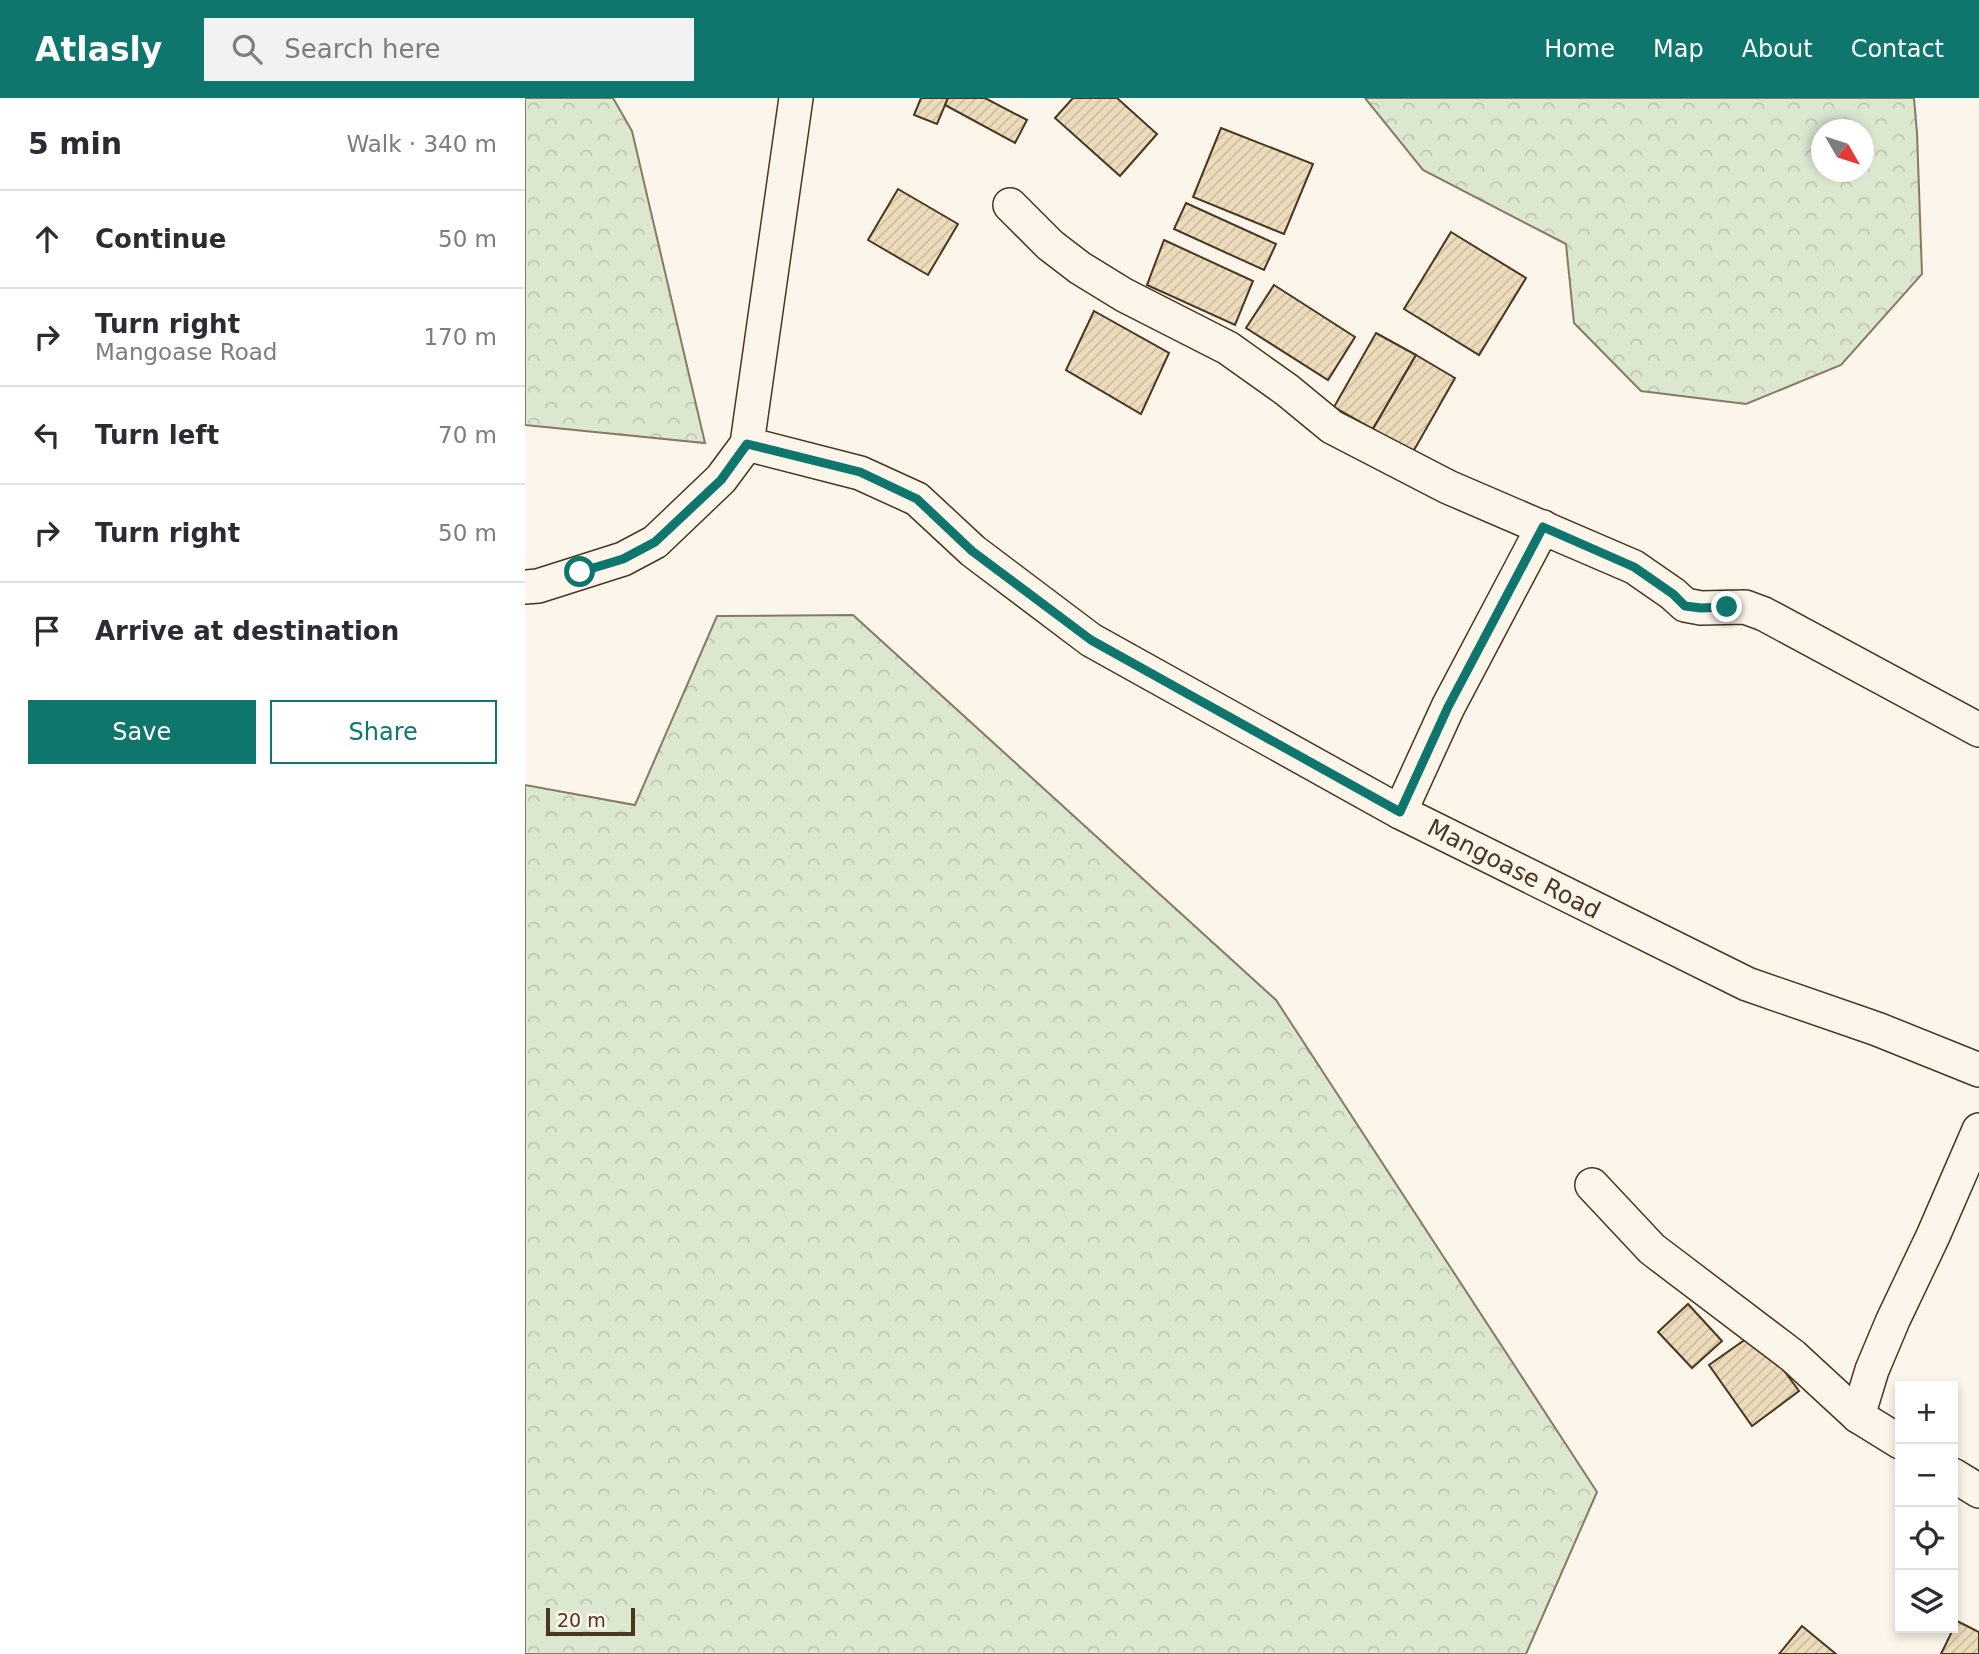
<!DOCTYPE html>
<html lang="en">
<head>
<meta charset="utf-8">
<style>
  body { margin:0; font-family:"DejaVu Sans",sans-serif; background:#f2f2f3; color:#2b2b33 }
  .controls { position:absolute; right:21px; bottom:21px; display:grid; overflow:hidden; border-radius:0px; box-shadow:0 4px 10px #0003 }
  .controls button { width:63px; height:63px; display:grid; place-items:center; padding:0; border:0; border-bottom:2px solid #e1e1e2; background:#fff; color:#2b2b33; font:35px sans-serif }
  .compass { position:absolute; left:1286px; top:21px; width:63px; height:63px; border-radius:50%; background:#fff; box-shadow:0 4px 10px #0003; rotate:129deg }
  .scale { position:absolute; left:21px; bottom:18px; width:89px; box-sizing:border-box; padding-left:7px; border:4px solid #4a3520; border-top:0; font-size:19px; line-height:24px; white-space:nowrap; color:#4a3520; -webkit-text-stroke:5px #fbf6e9; paint-order:stroke }
  .stop { position:absolute; width:21px; height:21px; margin:-16px; border:5px solid #0f766e; border-radius:50%; background:#fff }
  .stop.end { background:#0f766e; border-color:#fff; box-shadow:0 2px 7px #0008 }
  .list { margin:0; padding:0; list-style:none }
  h2 { display:flex; justify-content:space-between; align-items:center; height:91px; margin:0; padding:0 28px; font-size:30px }
  h2 small { font-size:23px; font-weight:400; color:#7c7c81 }
  .list li { display:grid; grid-template-columns:46px 1fr auto; gap:21px; align-items:center; box-sizing:border-box; height:98px; padding:0 28px; border-top:2px solid #e1e1e2 }
  .list b { display:block; font-size:26px; white-space:nowrap }
  .list p { margin:0; font-size:23px; white-space:nowrap; color:#7c7c81 }
  .list em { font-size:23px; font-style:normal; color:#7c7c81 }
  .actions { display:flex; gap:14px; padding:21px 28px }
  .actions a { flex:1; padding:16px 0; border:2px solid #0f766e; border-radius:0px; text-align:center; font-size:24px; color:#0f766e }
  .actions .main { background:#0f766e; color:#fff }
  .icon { flex:none; width:38px; height:38px; fill:none; stroke:currentColor; stroke-width:2; stroke-linecap:round; stroke-linejoin:round }
  .map { position:relative; flex:none; width:1454px; height:1556px; overflow:hidden }
  header { display:flex; align-items:center; gap:42px; box-sizing:border-box; height:98px; padding:0 35px; background:#0f766e; color:#fff }
  header strong { font-size:33px }
  nav { display:flex; gap:38px; margin-inline-start:auto; font-size:24px }
  .search { width:490px; height:63px; background:#f2f2f3; display:flex; align-items:center; gap:18px; box-sizing:border-box; padding:0 24px; border-radius:0px; color:#7c7c81; font-size:26px }
  main { display:flex }
  aside { flex:1; background:#fff }
  .map>svg:first-child { display:block }
</style>
</head>
<body>
<header>
<strong>Atlasly</strong>
<div class="search"><svg class="icon" aria-label="search" viewBox="0 0 24 24"><circle cx="10" cy="10" r="6"/><path d="M15 15l6 6"/></svg>Search here</div>
<nav><a>Home</a><a>Map</a><a>About</a><a>Contact</a></nav>
</header>
<main>
<aside>
<h2>5 min<small>Walk · 340 m</small></h2>
<ul class="list">
<li><svg class="icon" aria-label="ahead" viewBox="0 0 24 24"><path d="M12 20V5M6 11l6-6 6 6"/></svg><div><b>Continue</b></div><em>50 m</em></li>
<li><svg class="icon" aria-label="right" viewBox="0 0 24 24"><path d="M7 20v-9h11M14 6l5 5-5 5"/></svg><div><b>Turn right</b><p>Mangoase Road</p></div><em>170 m</em></li>
<li><svg class="icon" aria-label="left" viewBox="0 0 24 24"><path d="M17 20v-9H6M10 6l-5 5 5 5"/></svg><div><b>Turn left</b></div><em>70 m</em></li>
<li><svg class="icon" aria-label="right" viewBox="0 0 24 24"><path d="M7 20v-9h11M14 6l5 5-5 5"/></svg><div><b>Turn right</b></div><em>50 m</em></li>
<li><svg class="icon" aria-label="arrive" viewBox="0 0 24 24"><path d="M6 21V4h12l-3 4 3 4H6"/></svg><div><b>Arrive at destination</b></div></li>
</ul>
<div class="actions"><a class="main">Save</a><a>Share</a></div>
</aside>
<div class="map">
<svg width="1454" height="1556" viewBox="0 0 1454 1556">
  <defs>
    <pattern id="forest-crowns" width="20" height="18" patternUnits="userSpaceOnUse" patternTransform="scale(1.75)"><rect width="20" height="18" fill="#dce7d0"/><path d="M2 6a3 3 0 1 1 6 0M12 15a3 3 0 1 1 6 0" fill="none" stroke="#bec7b2"/></pattern>
    <pattern id="building-hatch" width="6" height="6" patternUnits="userSpaceOnUse" patternTransform="scale(1.75)"><rect width="6" height="6" fill="#ecdcbc"/><path d="M-1 1l2-2M0 6l6-6M5 7l2-2" fill="none" stroke="#ccbda1"/></pattern>
  </defs>
  <rect width="100%" height="100%" fill="#fbf6e9"/>
  <g fill="url(#forest-crowns)" stroke="#887966" stroke-width="2" fill-rule="evenodd">
    <path d="M0,0H88L107,33L180,345L0,327Z"/>
    <path d="M840,0H1389L1392,35L1397,176L1316,267L1221,306L1116,293L1049,225L1041,146L898,72ZM1296,32H1338V74H1296Z"/>
    <path d="M328,517L751,902L1072,1394L1001,1556H0V687L110,707L192,518Z"/>
  </g>
  <g fill="url(#building-hatch)" stroke="#4a3520" stroke-width="2">
    <path d="M396,0H423L412,26L389,17Z"/>
    <path d="M423,0H460L502,22L490,45L420,7Z"/>
    <path d="M548,0H592L632,36L595,78L530,20Z"/>
    <path d="M696,30L788,66L759,136L668,99Z"/>
    <path d="M373,91L433,126L403,177L343,142Z"/>
    <path d="M661,105L751,146L739,172L649,131Z"/>
    <path d="M926,134L1001,180L954,257L879,211Z"/>
    <path d="M639,142L728,183L710,227L622,187Z"/>
    <path d="M749,187L830,239L803,282L721,230Z"/>
    <path d="M569,213L644,255L616,316L541,272Z"/>
    <path d="M851,235L891,257L848,331L809,309Z"/>
    <path d="M891,257L930,280L888,354L848,331Z"/>
    <path d="M1163,1206L1197,1243L1167,1270L1133,1234Z"/>
    <path d="M1231,1234L1274,1293L1227,1328L1184,1267Z"/>
    <path d="M1432,1523L1454,1534V1556H1416Z"/>
    <path d="M1277,1528L1311,1556H1254Z"/>
  </g>
  <g fill="none" stroke-linecap="round" stroke-linejoin="round">
    <defs>
      <g id="minor">
        <path d="M485,107L525,147L555,170L599,197L703,250L762,292L807,329L923,389L1109,469L1148,496L1160,507L1176,510L1220,509L1239,516L1454,632"/>
        <path d="M222,346L335,375L392,401L448,453L566,542L875,714L1222,886L1352,931L1454,972"/>
        <path d="M0,489L13,488L98,461L130,444L196,381L222,346L271,0"/>
        <path d="M875,714L923,609L1018,429"/>
        <path d="M1067,1087L1127,1151L1268,1258L1333,1318L1375,1344"/>
        <path d="M1333,1318L1347,1272L1368,1222L1408,1138L1454,1032"/>
        <path d="M1428,1377L1454,1393"/>
      </g>
    </defs>
    <use href="#minor" stroke="#4a3520" stroke-width="36"/>
    <use href="#minor" stroke="#fbf6e9" stroke-width="33"/>
  </g>
  <g fill="none" stroke-linecap="round" stroke-linejoin="round">
    <path stroke="#0f766e" stroke-width="9" d="M55,474L98,461L130,444L196,382L222,346L335,374L392,401L447,453L566,542L875,714L923,609L1018,429L1109,469L1148,496L1160,508L1176,510L1202,509"/>
  </g>
  <g text-anchor="middle" stroke-width="5" stroke-linejoin="round" paint-order="stroke">
    <g font-size="24" fill="#4a3520" stroke="#fbf6e9">
      <text transform="translate(989 771) rotate(27)" y="8">Mangoase Road</text>
    </g>
  </g>
</svg>
<div class="controls">
<button>+</button>
<button>−</button>
<button><svg class="icon" aria-label="locate" viewBox="0 0 24 24"><circle cx="12" cy="12" r="6"/><path d="M12 2v4M12 18v4M2 12h4M18 12h4"/></svg></button>
<button><svg class="icon" aria-label="layers" viewBox="0 0 24 24"><path d="M12 4l9 5-9 5-9-5zM3 14l9 5 9-5"/></svg></button>
</div>
<svg class="compass" viewBox="-18 -18 36 36"><path d="M0-13l5 13h-10z" fill="#e53935"/><path d="M0 13l5-13h-10z" fill="#7c7c81"/></svg>
<div class="scale">20 m</div>
<div class="stop" style="left:55px;top:474px"></div>
<div class="stop end" style="left:1202px;top:509px"></div>
</div>
</main>
</body>
</html>
